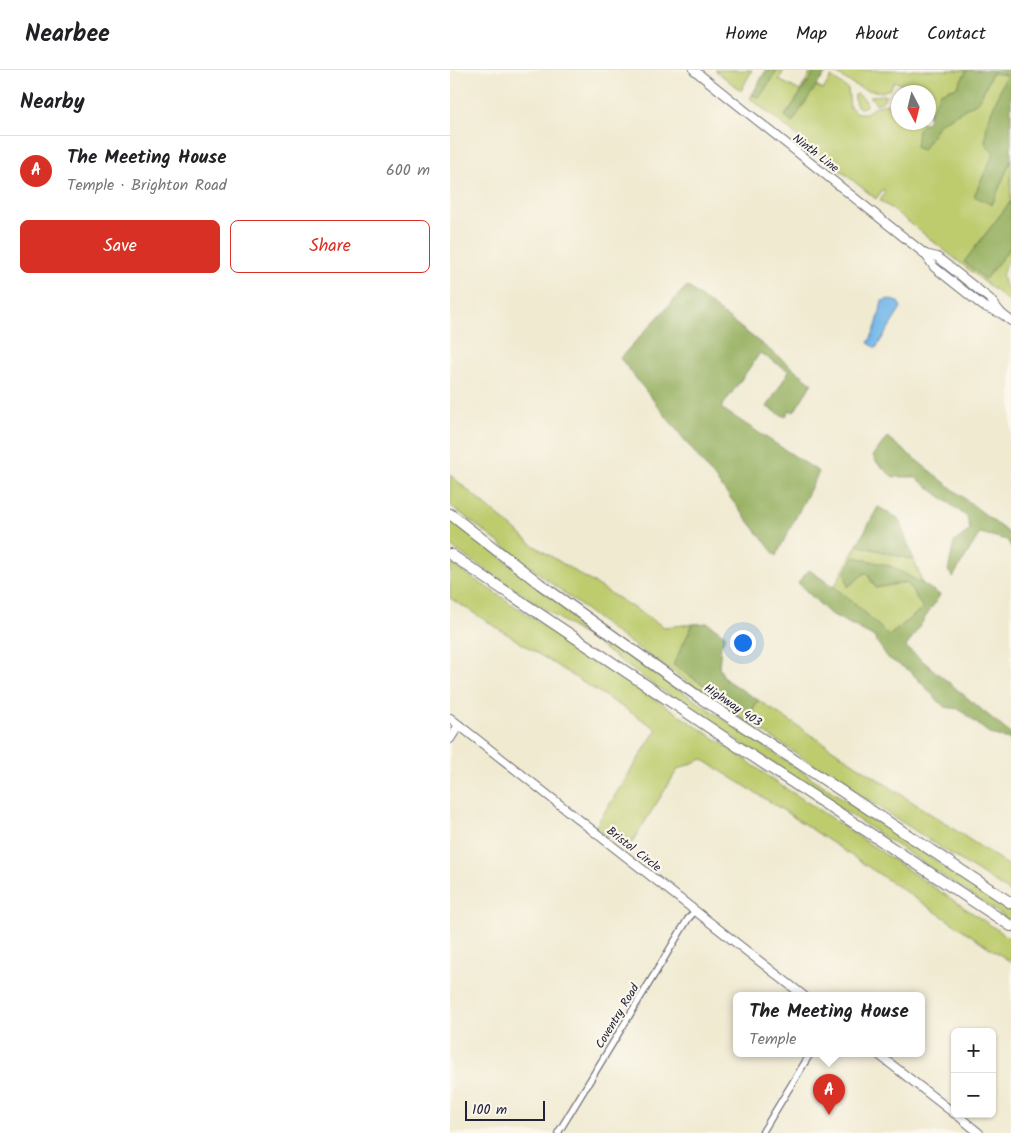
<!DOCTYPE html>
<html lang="en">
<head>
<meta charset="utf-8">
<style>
  body { margin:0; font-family:Kalam,sans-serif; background:#f6f6f6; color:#202124 }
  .controls { position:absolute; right:15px; bottom:15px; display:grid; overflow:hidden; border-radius:8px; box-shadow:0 1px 4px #0004 }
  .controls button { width:45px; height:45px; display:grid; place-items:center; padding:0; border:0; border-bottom:1px solid #e0e0e0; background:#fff; color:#202124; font:25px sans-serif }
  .compass { position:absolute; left:441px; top:15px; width:45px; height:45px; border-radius:50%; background:#fff; box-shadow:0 1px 4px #0004; rotate:173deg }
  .scale { position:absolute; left:15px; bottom:12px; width:80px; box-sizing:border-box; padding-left:5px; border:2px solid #22223b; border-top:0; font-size:14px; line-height:18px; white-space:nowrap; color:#22223b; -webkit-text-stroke:4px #fbf7ec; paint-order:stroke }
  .you { position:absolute; left:292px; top:572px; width:18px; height:18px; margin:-12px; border:4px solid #fff; border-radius:50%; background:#1a73e8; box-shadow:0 0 0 8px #1a73e833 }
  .badge { display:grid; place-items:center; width:32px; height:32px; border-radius:50%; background:#d93025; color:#fff; font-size:16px; font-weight:700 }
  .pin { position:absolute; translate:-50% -41px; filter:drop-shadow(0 1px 2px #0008) }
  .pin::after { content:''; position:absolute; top:26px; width:18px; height:15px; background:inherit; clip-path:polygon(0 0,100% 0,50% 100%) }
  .popup { position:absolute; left:283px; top:922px; width:192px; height:65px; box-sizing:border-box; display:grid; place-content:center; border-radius:8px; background:#fff; filter:drop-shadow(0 1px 4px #0005); font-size:16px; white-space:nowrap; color:#757577 }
  .popup b { font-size:19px; color:#202124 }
  .popup::after { content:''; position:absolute; left:50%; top:100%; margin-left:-10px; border:10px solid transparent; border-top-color:#fff }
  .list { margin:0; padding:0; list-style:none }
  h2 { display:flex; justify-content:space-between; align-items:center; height:65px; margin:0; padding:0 20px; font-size:21px }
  h2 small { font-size:16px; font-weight:400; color:#757577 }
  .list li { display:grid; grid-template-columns:32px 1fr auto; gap:15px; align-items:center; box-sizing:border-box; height:70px; padding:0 20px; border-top:1px solid #e0e0e0 }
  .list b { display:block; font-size:19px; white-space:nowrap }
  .list p { margin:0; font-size:16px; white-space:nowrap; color:#757577 }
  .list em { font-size:16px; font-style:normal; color:#757577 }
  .actions { display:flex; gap:10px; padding:15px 20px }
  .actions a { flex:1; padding:11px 0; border:1px solid #d93025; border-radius:8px; text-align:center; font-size:18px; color:#d93025 }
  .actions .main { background:#d93025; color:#fff }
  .map { position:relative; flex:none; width:561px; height:1063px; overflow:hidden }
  header { display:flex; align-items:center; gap:30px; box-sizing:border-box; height:70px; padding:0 25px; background:#fff; border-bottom:1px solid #e0e0e0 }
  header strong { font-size:24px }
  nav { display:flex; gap:28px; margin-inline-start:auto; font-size:18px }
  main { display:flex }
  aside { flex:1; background:#fff }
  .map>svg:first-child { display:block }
</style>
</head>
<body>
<header>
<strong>Nearbee</strong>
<nav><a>Home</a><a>Map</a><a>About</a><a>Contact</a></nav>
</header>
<main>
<aside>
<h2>Nearby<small></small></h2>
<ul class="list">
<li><span class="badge">A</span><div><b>The Meeting House</b><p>Temple · Brighton Road</p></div><em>600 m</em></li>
</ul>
<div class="actions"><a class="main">Save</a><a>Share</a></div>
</aside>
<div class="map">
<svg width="561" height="1063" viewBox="0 0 561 1063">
  <rect width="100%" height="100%" fill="#fbf7ec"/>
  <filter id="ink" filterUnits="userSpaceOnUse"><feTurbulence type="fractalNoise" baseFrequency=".02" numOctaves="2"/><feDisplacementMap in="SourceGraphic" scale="10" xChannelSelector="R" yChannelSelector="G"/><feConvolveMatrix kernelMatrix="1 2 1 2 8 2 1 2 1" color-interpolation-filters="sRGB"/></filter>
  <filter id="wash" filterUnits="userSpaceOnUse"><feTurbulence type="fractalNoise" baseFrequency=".0096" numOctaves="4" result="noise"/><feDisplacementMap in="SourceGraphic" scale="20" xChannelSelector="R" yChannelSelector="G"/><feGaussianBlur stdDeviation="1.12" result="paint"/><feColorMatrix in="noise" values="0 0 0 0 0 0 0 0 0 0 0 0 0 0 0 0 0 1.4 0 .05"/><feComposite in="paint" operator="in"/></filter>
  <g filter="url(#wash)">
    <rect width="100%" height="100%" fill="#f0ead1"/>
    <g fill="#becc6e" stroke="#707754">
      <path d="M265,0H302L291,21Z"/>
      <path d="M327,0H334L329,10L350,21L362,0H366L335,46L342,52L366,16L373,20L381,7L398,19L400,37L407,43H416L424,37L436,34L440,36L452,15L445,11L439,20H436L433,22L416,20L406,16L381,0H517L507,17L497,20L479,46L478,22H448V52L474,53L468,59L489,54L529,31L542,3L557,5L537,53L544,83L524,126L542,134L561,90V131L514,192L535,209L561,177V188L555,196L552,206L555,216L561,221V233L441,138L430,131L435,122L433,119L426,129L300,28L302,25L310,27Z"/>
      <path d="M408,24L416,31V36C407,42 404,32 405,25Z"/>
      <path d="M434,25L436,26L432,32L426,34L420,26Z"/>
      <path d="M0,405L83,475L214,557L243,554L224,594L300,645L308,630L561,797V823L264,630L166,563L0,435Z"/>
      <path d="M0,449L203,602L561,841V851L198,611L146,573L0,476Z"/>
      <path d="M407,475L464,490L473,514L440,496L405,487L398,516L416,502L426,518L457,512L473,538L439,566L408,536L384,517Z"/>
      <path d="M0,493L285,682L330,715L351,728L555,865L561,870V892L339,744L252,689L228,699L176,782L145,757L207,659L0,528Z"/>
    </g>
    <g fill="#96b061" stroke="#5c694e">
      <path d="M316,0H327L310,27L302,25Z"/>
      <path d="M366,0H371L376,3L366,16L342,53L335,47Z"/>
      <path d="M517,0H561V90L542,135L524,126L544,83L535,73L537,53L556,5L542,3L529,31L489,54L473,80L466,78L468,59L474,53L478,52C478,43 486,32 490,23L507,17Z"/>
      <path d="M561,131V177L535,209L514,192Z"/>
      <path d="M237,216L362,313L344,342L340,340L335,347L317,337L339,301L310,283L271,338L369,402L326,486L170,288Z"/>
      <path d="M437,367L561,465V477L557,470L530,463L503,507L498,501L504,472L520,460L517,447L465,407H443L427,393L423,386Z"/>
      <path d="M428,437L448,448L464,490L407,475Z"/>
      <path d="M404,487L440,496L473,514L490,525L456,577L561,664V672L559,669L540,664L509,639L494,637L461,602L438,588L423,566L379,543L348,513L359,500L384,517L408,536L439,566L473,538L457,512L426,518L416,502L398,517L395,503Z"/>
      <path d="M258,553L276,566L271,575L269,598L276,610L308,630L300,645L223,595L243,554Z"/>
    </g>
    <path fill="#73b7e9" stroke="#4a6c92" d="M438,229L448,232L451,237L445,248L426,278L418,273C426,260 429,247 432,231Z"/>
  </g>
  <g filter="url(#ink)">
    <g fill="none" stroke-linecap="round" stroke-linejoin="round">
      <defs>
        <g id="street">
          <path d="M108,1063L238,849L245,841"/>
          <path d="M312,1063L360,984"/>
        </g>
        <g id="secondary">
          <path d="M244,0L475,184L484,197L533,236L552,244"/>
          <path d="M475,184L487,187L540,229L552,244L561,251"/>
          <path d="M0,648L137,756L354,926"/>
          <path d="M0,669L9,655"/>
          <path d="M428,984L505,1044"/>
          <path d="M506,1044L529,1063"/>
        </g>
        <g id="highway">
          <path d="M0,444L90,514L249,627L561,833"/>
          <path d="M0,484L290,678L561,856"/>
        </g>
      </defs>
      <use href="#street" stroke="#6a6870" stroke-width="8"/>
      <use href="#secondary" stroke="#6a6870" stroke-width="10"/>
      <use href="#highway" stroke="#6a6870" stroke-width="12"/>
      <use href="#street" stroke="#fff" stroke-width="5.5"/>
      <use href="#secondary" stroke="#fff" stroke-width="8"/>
      <use href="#highway" stroke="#fff" stroke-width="10"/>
    </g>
  </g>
  <g text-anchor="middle" stroke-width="4.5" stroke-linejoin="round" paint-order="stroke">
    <g font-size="12" fill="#22223b" stroke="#fbf7ec">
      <text transform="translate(366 83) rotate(38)" y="4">Ninth Line</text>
      <text transform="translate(283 635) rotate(34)" y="4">Highway 403</text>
      <text transform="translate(184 779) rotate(38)" y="4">Bristol Circle</text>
      <text transform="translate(167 946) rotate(-59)" y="4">Coventry Road</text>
    </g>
  </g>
</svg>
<div class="controls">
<button>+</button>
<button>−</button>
</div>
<svg class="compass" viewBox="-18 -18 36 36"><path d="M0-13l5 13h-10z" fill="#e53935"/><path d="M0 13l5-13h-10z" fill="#757577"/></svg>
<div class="scale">100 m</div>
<div class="you"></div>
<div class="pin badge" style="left:379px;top:1045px">A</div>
<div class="popup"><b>The Meeting House</b>Temple</div>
</div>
</main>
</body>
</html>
